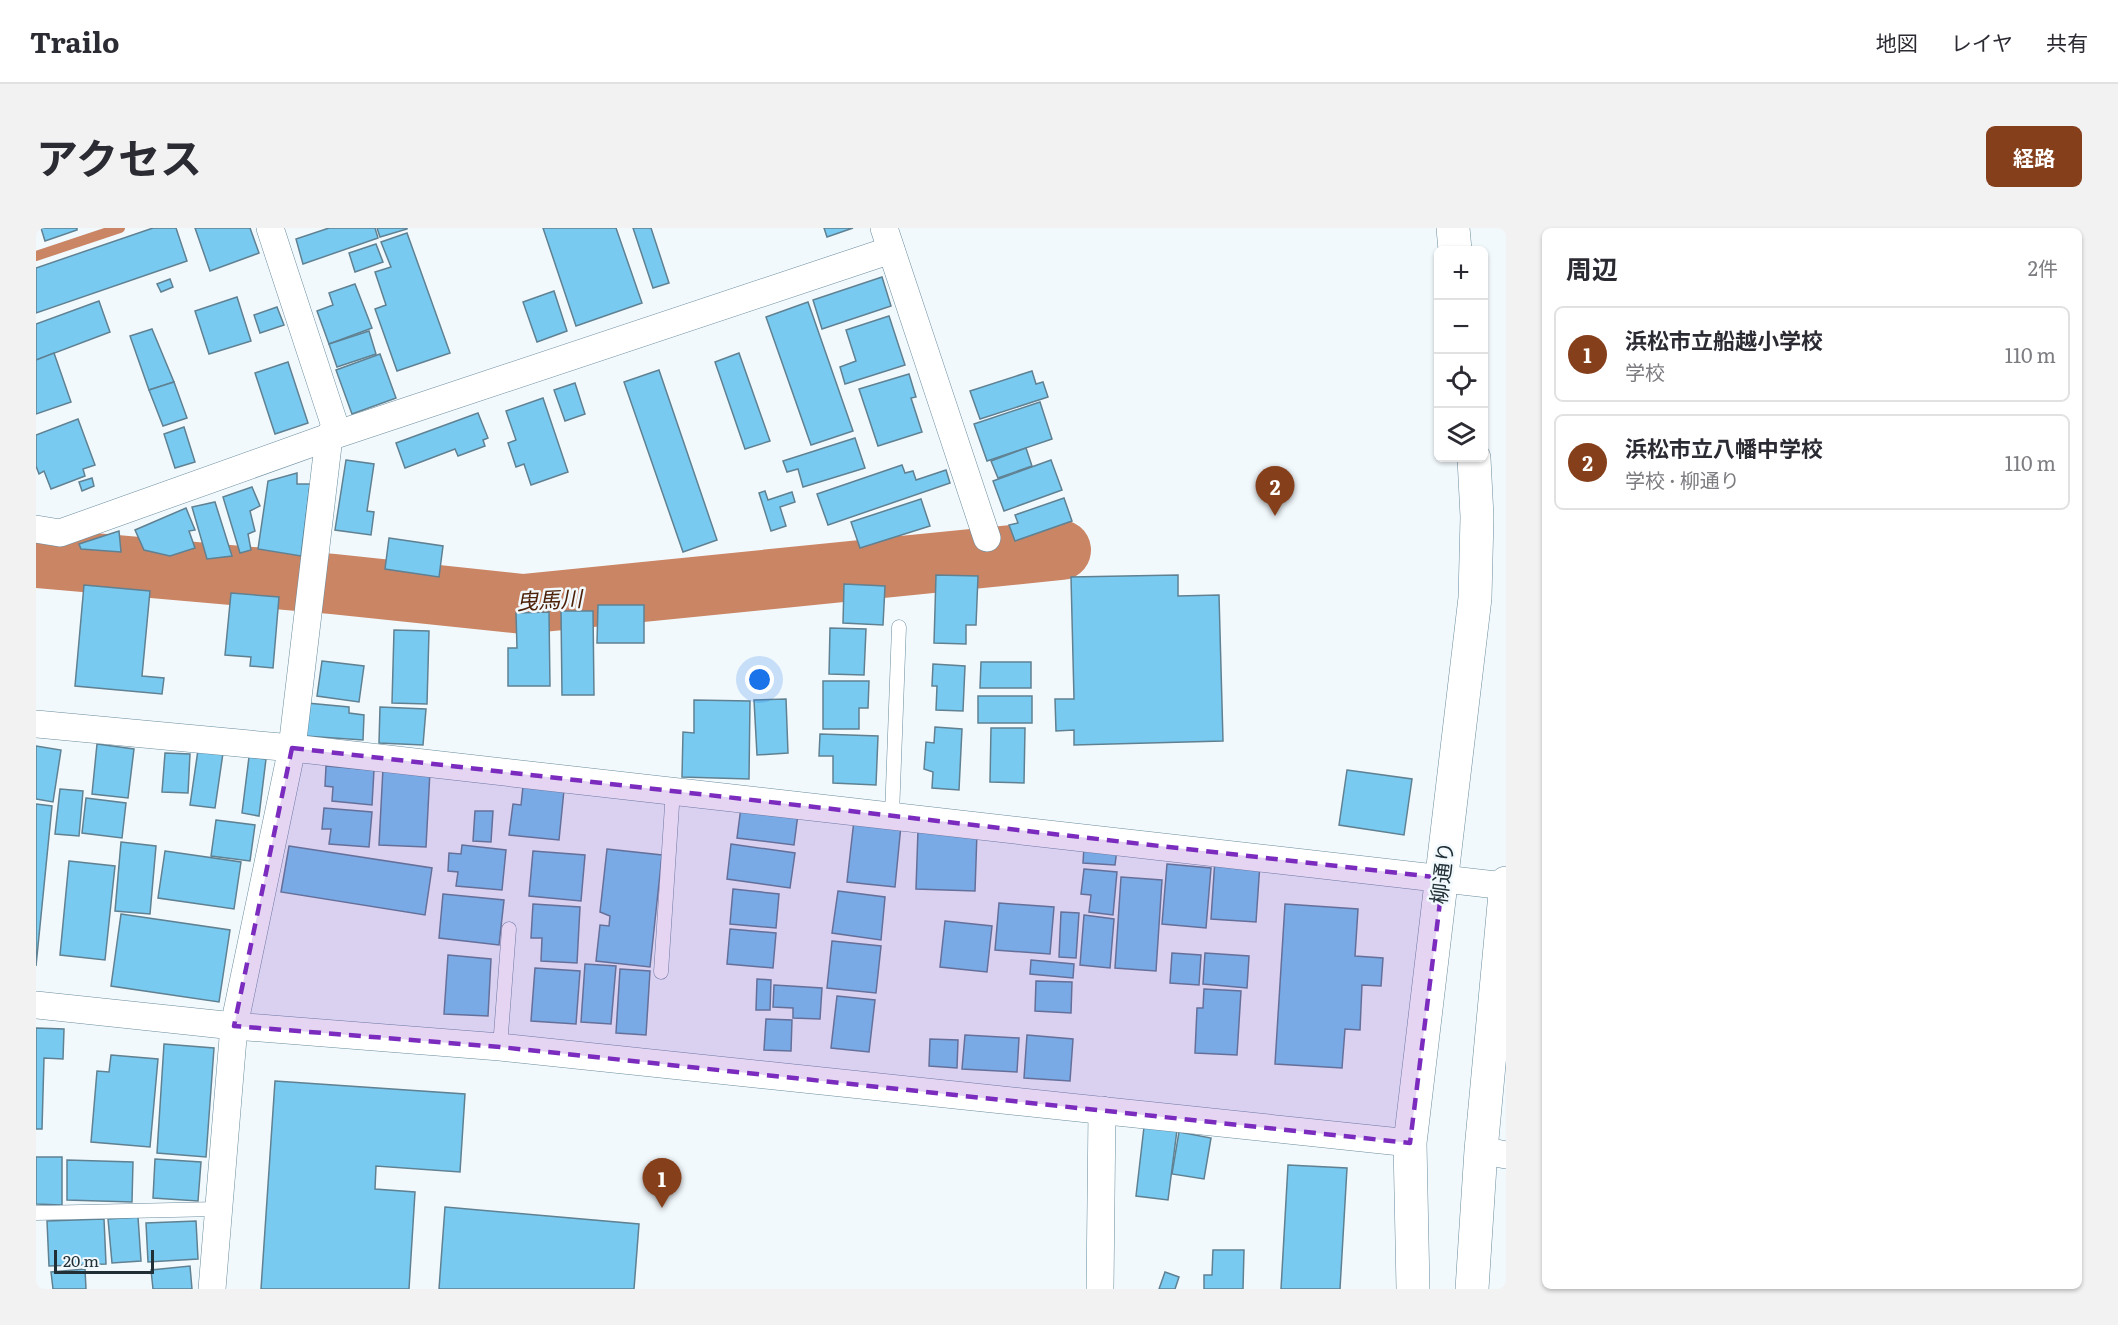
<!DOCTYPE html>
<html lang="ja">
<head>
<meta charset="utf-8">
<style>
  body { margin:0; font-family:Literata,"Noto Sans JP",serif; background:#f2f2f3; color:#2b2b33 }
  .controls { position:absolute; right:18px; top:18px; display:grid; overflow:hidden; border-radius:9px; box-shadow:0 2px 4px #0004 }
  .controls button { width:54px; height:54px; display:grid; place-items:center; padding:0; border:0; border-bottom:2px solid #e1e1e2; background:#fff; color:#2b2b33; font:30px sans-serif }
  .scale { position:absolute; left:18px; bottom:15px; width:100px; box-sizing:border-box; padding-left:6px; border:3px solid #213037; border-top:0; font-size:16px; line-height:21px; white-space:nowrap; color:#213037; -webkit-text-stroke:4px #f2f9fd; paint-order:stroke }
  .you { position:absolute; left:724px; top:452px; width:21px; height:21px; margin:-15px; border:4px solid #fff; border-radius:50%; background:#1a73e8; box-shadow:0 0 0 9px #1a73e833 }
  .badge { display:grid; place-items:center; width:39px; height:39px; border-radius:50%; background:#853f1b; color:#fff; font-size:20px; font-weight:700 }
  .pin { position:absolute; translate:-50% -50px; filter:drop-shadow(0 2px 3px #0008) }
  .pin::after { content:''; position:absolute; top:32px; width:21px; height:18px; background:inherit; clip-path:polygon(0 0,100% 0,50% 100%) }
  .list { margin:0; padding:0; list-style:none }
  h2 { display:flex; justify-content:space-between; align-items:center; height:78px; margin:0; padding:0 24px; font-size:26px }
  h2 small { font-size:20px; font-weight:400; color:#7c7c81 }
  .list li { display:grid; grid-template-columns:39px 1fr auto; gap:18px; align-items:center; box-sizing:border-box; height:96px; margin:0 12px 12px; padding:0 12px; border:2px solid #e1e1e2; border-radius:9px }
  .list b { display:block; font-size:22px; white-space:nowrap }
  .list p { margin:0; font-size:20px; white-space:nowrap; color:#7c7c81 }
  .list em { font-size:20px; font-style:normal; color:#7c7c81 }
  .icon { flex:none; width:33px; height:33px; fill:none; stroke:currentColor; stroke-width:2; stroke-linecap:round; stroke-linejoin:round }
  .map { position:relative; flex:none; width:1470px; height:1061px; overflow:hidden; border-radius:9px }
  header { display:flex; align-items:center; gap:36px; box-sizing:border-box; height:84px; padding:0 30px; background:#fff; border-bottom:2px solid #e1e1e2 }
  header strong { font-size:28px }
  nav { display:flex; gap:33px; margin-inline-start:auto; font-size:21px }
  .intro { display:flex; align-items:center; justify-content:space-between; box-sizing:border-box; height:144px; padding:0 36px }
  h1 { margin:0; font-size:42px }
  .button { padding:15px 27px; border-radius:9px; background:#853f1b; color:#fff; font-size:21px; font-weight:700 }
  main { display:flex; gap:36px; padding:0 36px }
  aside { flex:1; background:#fff; border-radius:9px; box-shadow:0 2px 4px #0004 }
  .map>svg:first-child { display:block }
</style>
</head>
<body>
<header>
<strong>Trailo</strong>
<nav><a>地図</a><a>レイヤ</a><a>共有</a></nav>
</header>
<div class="intro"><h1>アクセス</h1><a class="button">経路</a></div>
<main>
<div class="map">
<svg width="1470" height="1061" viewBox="0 0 1470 1061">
  <rect width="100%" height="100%" fill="#f2f9fd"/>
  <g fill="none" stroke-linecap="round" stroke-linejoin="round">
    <path stroke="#ca8565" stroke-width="10" d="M0,28L84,0"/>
    <path stroke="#ca8565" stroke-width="60" d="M0,330L297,356L487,376L1025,322"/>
  </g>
  <g fill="#79caf1" stroke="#5f8192" stroke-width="1.5">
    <path d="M5,0H41V2L9,13Z"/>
    <path d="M117,0H140L151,33L0,85V40Z"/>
    <path d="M159,0H214L223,25L174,43Z"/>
    <path d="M293,0H339L342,10L267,36L260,11Z"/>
    <path d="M341,0H371V1L344,9Z"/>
    <path d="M507,0H580L606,75L540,98Z"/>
    <path d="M597,0H615L633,55L617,60Z"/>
    <path d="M788,0H817L791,9Z"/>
    <path d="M371,5L414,125L361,143L339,81L350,77L339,44L355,39L345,14Z"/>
    <path d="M340,16L347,34L319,44L313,25Z"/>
    <path d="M846,49L855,78L786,101L777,72Z"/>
    <path d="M134,51L137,59L125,64L121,56Z"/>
    <path d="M319,56L336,100L293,116L281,83L297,77L293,65Z"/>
    <path d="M518,63L531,103L501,114L487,74Z"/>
    <path d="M201,69L215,113L173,126L159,83Z"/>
    <path d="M63,73L74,104L0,132V96Z"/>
    <path d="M772,74L817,203L775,217L730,89Z"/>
    <path d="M241,79L248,97L224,105L218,87Z"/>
    <path d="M853,88L869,137L809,156L804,139L820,133L810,102Z"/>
    <path d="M116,101L138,154L113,162L94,108Z"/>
    <path d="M333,103L340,126L301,139L293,116Z"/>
    <path d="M18,125L35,174L0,186V132Z"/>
    <path d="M703,125L734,213L709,221L679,134Z"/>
    <path d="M344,126L360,170L316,186L300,142Z"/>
    <path d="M252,134L272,195L239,206L219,145Z"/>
    <path d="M623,142L681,312L647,324L588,154Z"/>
    <path d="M996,143L1000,156L1007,154L1012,169L944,191L934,163Z"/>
    <path d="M873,146L880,169L875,170L886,204L842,218L823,161Z"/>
    <path d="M138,154L151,190L127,198L113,162Z"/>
    <path d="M539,155L549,186L529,193L518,162Z"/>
    <path d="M507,170L532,244L495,257L488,236L480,239L472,215L480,212L470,183Z"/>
    <path d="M1004,174L1016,211L951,233L938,196Z"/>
    <path d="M442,185L452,210L447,212L449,218L422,228L419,221L369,240L360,215Z"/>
    <path d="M42,191L59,237L47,241L49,248L15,261L8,243L3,246L0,238V207Z"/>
    <path d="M148,199L159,234L139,240L128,206Z"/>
    <path d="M819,210L829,240L767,259L762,241L751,244L747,233Z"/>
    <path d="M990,220L996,238L962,250L955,233Z"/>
    <path d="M310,232L338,236L331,283L338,284L335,307L299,302Z"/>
    <path d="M1015,232L1026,262L968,283L957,253Z"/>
    <path d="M866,237L869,245L877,243L880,252L910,242L914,255L792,297L781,266Z"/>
    <path d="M261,245V256H274L265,328L222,321L232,253Z"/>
    <path d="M56,250L58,258L46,263L43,254Z"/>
    <path d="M216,259L224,278L214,283L219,303L212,306L215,322L204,325L187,269Z"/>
    <path d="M729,263L732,272L756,264L759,274L744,279L750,298L735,303L723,265Z"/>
    <path d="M1028,270L1036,293L979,313L973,297L982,295L979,287Z"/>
    <path d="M885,271L894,298L824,320L815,294Z"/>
    <path d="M179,274L196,328L171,331L156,279Z"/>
    <path d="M150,280L159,302L153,303L159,320L134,328L108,322L99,302Z"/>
    <path d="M83,303L85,324L45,321L43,316Z"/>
    <path d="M353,310L407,318L403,349L349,341Z"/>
    <path d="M900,347L942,348L940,397H930V416L898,415Z"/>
    <path d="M1142,347V368L1183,367L1187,513L1038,517V502L1020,503L1019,471H1038L1035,349Z"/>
    <path d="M808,356L849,358L847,397L807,395Z"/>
    <path d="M48,357L114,363L106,448L128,450L126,466L39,458Z"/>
    <path d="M195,365L243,369L237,440L214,438L215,429L189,427Z"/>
    <path d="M562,377H608V415H561Z"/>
    <path d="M525,383H557L558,467H526Z"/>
    <path d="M513,384L514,458H472V420H481L480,385Z"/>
    <path d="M794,400L830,401L828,447L793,446Z"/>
    <path d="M358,402L393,403L391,476L356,475Z"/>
    <path d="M286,433L328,438L323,474L281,468Z"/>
    <path d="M945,434H995V460H944Z"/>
    <path d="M897,436L929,438L927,483L900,482L901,458H896Z"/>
    <path d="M787,453H833L832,480H823V501H787Z"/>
    <rect x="942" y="468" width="54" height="27"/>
    <path d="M750,471L752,525L721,527L718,472Z"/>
    <path d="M658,472L714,473L713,551L646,549L647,504L658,505Z"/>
    <path d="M271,475L313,479V485L328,487L327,512L269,508Z"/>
    <path d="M344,479L390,481L387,517L343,515Z"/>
    <path d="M899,499L926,501L923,562L896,560L897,544L888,541L890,514L898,515Z"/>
    <path d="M955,500H989L988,555L954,554Z"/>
    <path d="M784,506L842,508L840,557L797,555V528H783Z"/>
    <path d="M61,516L98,521L92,570L56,566Z"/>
    <path d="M0,518L25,522L17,574L0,571Z"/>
    <path d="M162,522L187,525L179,580L154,577Z"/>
    <path d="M129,525L154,526L152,565L126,564Z"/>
    <path d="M213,529L230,531L223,588L206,585Z"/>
    <path d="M290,538L338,542L336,577L296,573L297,559L289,558Z"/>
    <path d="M347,540L394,543L390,619L343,617Z"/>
    <path d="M1311,542L1376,551L1368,607L1303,597Z"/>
    <path d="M487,558L528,562L523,612L473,607L477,576L485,577Z"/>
    <path d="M24,561L47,563L43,608L19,606Z"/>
    <path d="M50,570L90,575L86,610L46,605Z"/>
    <path d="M0,576L16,578L0,738Z"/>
    <path d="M705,579L762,586L758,617L701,610Z"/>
    <path d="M288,580L336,584L333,619L293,616L295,601H286Z"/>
    <path d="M439,583H457L455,614L437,613Z"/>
    <path d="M180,592L219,597L214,633L175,628Z"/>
    <path d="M818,592L865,597L859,659L811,654Z"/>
    <path d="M882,602L941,604L939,663L880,661Z"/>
    <path d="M85,614L120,618L114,686L79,683Z"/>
    <path d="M695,616L759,625L754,660L691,651Z"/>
    <path d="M426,617L470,622L466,662L420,658L422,644L412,643L413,625L425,626Z"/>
    <path d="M253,618L396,640L389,687L245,664Z"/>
    <path d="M1048,618L1081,621L1079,637L1047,635Z"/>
    <path d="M571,621L626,627L614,739L560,733L564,697L573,698L574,688L564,684Z"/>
    <path d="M129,623L205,634L198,681L122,670Z"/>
    <path d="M497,623L549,627L545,673L493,668Z"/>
    <path d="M1179,631L1224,635L1220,694L1175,691Z"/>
    <path d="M33,633L79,638L69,732L24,727Z"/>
    <path d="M1131,636L1175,640L1170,700L1126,696Z"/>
    <path d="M1048,641L1081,644L1077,687L1053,684L1055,667L1045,666Z"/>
    <path d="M1085,649L1126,652L1120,743L1079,740Z"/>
    <path d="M697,661L743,666L740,700L694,696Z"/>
    <path d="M802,663L849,669L845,712L796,705Z"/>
    <path d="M407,666L468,672L463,717L403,710Z"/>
    <path d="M963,675L1018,679L1014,726L959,722Z"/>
    <path d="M497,676L544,679L541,735L505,733L506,710H495Z"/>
    <path d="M1249,676L1322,681L1319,728L1347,730L1345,758L1326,757L1324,802L1309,801L1306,840L1239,836Z"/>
    <path d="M1025,684L1043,685L1040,730L1023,729Z"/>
    <path d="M85,686L194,702L183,774L75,758Z"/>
    <path d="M1048,687L1078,691L1074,740L1044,737Z"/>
    <path d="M909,693L956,698L951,744L904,739Z"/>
    <path d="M694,701L740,705L737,740L691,736Z"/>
    <path d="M796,713L845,718L840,765L791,760Z"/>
    <path d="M1136,725L1165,727L1163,757L1134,755Z"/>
    <path d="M1169,725L1213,728L1211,760L1167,756Z"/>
    <path d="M412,727L455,731L452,788L408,786Z"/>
    <path d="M995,732L1038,736L1037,750L994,746Z"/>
    <path d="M549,736L580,738L575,796L545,794Z"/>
    <path d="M499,740L544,743L540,796L495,793Z"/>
    <path d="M584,741L614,743L610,807L580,805Z"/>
    <path d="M721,751L735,752L734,782H720Z"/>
    <path d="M1000,753L1036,754L1035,785L999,783Z"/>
    <path d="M738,757L786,760L784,791L757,790V780L737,779Z"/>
    <path d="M1168,761L1205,763L1201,827L1159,825L1161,780H1167Z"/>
    <path d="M801,768L839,772L833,824L795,820Z"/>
    <path d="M730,791L756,792L755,823L728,822Z"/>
    <path d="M0,800L28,801L27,831L8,830L6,901H0Z"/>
    <path d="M929,807L983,810L981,844L926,841Z"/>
    <path d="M991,807L1037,811L1034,853L988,850Z"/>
    <path d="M894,811L922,812L921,840L893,838Z"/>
    <path d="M128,816L178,820L170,929L121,925Z"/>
    <path d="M75,827L122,831L114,919L55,914L61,843L73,844Z"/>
    <path d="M239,853L429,866L424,944L340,938L339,961L379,964L373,1061H225Z"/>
    <path d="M1108,899L1141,902L1132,972L1100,968Z"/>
    <path d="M1143,904L1175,910L1168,951L1136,946Z"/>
    <path d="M0,929H26V977L0,976Z"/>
    <path d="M119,931L165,934L162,973L117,970Z"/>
    <path d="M31,932L97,934L96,974L31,972Z"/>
    <path d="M1252,937L1311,940L1304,1061H1245Z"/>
    <path d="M409,979L603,996L598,1061H403Z"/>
    <path d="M102,989L105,1033L76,1035L72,991Z"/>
    <path d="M68,991L70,1036L13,1038L11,993Z"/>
    <path d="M160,993L162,1031L112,1034L110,995Z"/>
    <path d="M1177,1022H1208L1207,1061H1168V1047H1176Z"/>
    <path d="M154,1038L156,1061H117L115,1042Z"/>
    <path d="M49,1041L50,1061H17L15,1044Z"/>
    <path d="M1129,1044L1143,1049L1139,1061H1123Z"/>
  </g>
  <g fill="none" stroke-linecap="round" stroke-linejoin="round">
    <defs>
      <g id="service">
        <path d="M856,587L863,399"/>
        <path d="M625,744L637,562"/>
        <path d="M464,819L473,701"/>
        <path d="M0,985L182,981"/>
      </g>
      <g id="minor">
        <path d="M848,0L951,310"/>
        <path d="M0,301L24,305L293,209L855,22"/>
        <path d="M0,496L256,520L1470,658"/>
        <path d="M0,777L198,798L464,819L1374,915"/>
        <path d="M1445,922L1470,927"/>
        <path d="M176,1061L198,798L256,520L293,209L299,198L234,0"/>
        <path d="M1064,1061L1066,882"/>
      </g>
      <g id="tertiary">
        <path d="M1417,0L1419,22"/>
        <path d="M1377,1061L1374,915L1439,370L1441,289L1438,230"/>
        <path d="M1436,1061L1445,922L1470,655"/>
      </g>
    </defs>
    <use href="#service" stroke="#6a8c9e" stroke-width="15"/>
    <use href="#minor" stroke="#6a8c9e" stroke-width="28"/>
    <use href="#tertiary" stroke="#6a8c9e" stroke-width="34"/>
    <path stroke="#a0aaaf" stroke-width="4" stroke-dasharray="1.5 4.5" stroke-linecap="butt" d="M1400,48L1402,68"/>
    <use href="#service" stroke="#fff" stroke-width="14"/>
    <use href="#minor" stroke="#fff" stroke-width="27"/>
    <use href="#tertiary" stroke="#fff" stroke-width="33"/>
  </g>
  <path fill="#7b2cbf" fill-opacity="0.2" stroke="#7b2cbf" stroke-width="4.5" stroke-dasharray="12 8" stroke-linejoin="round" d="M256,520L1407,650L1374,915L464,819L198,798Z"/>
  <g text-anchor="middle" stroke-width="5" stroke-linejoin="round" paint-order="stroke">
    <g font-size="21" fill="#213037" stroke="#f2f9fd">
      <text transform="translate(1407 645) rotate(-83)" y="7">柳通り</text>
    </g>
    <g font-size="22" font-style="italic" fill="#4d2008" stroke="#f2f9fd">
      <text transform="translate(513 372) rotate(-3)" y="8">曳馬川</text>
    </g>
  </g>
</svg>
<div class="controls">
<button>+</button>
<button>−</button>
<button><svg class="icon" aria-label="locate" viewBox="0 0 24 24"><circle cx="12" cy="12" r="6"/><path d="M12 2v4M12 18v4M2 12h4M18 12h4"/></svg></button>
<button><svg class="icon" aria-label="layers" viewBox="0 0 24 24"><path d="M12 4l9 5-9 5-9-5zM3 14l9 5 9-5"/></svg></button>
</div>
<div class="scale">20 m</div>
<div class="you"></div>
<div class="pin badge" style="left:626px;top:980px">1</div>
<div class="pin badge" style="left:1239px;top:288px">2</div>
</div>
<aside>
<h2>周辺<small>2件</small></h2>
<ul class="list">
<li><span class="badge">1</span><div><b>浜松市立船越小学校</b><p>学校</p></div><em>110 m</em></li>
<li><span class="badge">2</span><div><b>浜松市立八幡中学校</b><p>学校 · 柳通り</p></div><em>110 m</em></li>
</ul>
</aside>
</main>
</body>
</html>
